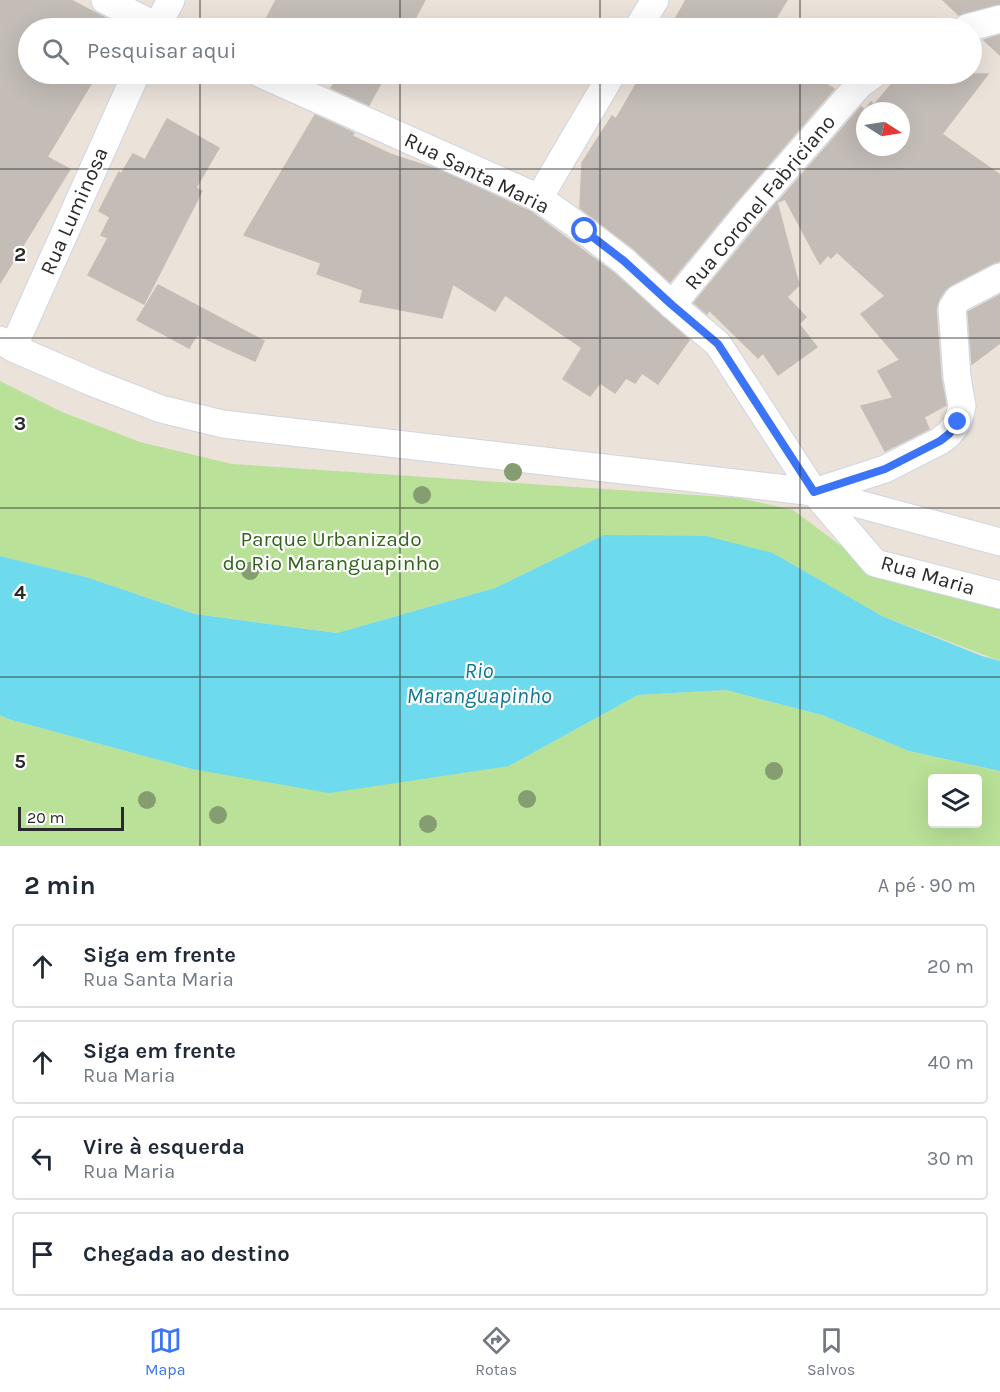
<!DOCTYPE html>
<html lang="pt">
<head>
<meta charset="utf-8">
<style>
  body { margin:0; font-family:Karla,sans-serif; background:#f2f2f3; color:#1f2937 }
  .controls { position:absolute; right:18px; bottom:18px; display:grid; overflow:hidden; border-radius:6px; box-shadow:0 6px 24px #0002 }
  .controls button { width:54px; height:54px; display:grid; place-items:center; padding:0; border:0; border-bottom:2px solid #e0e1e3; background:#fff; color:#1f2937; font:30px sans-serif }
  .compass { position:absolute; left:856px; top:102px; width:54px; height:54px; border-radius:50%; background:#fff; box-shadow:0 6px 24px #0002; rotate:102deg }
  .scale { position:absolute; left:18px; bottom:15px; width:106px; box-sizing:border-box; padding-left:6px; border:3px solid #292929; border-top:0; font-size:16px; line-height:21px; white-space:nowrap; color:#292929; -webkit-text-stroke:4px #fff; paint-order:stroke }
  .stop { position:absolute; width:18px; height:18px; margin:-14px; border:4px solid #3b74f7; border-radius:50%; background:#fff }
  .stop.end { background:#3b74f7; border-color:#fff; box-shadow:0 2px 6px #0008 }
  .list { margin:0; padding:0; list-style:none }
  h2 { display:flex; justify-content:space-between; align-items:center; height:78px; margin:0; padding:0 24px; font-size:26px }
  h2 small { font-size:20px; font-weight:400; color:#747a83 }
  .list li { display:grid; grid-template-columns:39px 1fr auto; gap:18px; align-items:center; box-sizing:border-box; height:84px; margin:0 12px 12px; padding:0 12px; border:2px solid #e0e1e3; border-radius:6px }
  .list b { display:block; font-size:22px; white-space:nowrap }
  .list p { margin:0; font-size:20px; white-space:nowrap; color:#747a83 }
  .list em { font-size:20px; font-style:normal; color:#747a83 }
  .icon { flex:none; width:33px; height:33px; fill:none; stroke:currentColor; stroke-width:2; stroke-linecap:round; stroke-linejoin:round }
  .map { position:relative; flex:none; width:1000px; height:846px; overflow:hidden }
  .search { position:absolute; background:#fff; box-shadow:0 6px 24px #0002; left:18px; right:18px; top:18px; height:66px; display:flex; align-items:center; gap:15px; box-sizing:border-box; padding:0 21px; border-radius:33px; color:#747a83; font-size:22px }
  .sheet { height:462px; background:#fff }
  nav { display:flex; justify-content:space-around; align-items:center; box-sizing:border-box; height:84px; border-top:2px solid #e0e1e3; background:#fff; font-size:16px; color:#747a83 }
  nav a { display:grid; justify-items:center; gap:3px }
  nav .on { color:#3b74f7 }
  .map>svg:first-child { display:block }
</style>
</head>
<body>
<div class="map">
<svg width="1000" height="846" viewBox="0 0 1000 846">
  <rect width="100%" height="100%" fill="#ebe2da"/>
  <g fill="#b9e197" fill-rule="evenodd">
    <path d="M0,381L62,412L140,442L232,464L739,498L793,510L872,569L1000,606V661L882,616L773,553L604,535L495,588L337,633L195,614L86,577L0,556Z"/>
    <path d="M726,690L822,715L909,751L1000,771V846H0V715L8,719L192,769L509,766L638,695ZM932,778H978V824H932Z"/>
  </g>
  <path fill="#6edaed" d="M604,535L706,536L773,553L882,616L982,656L1000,661V771L909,751L822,715L726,690L638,695L509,766L329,793L192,769L8,719L0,715V556L86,577L195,614L337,633L495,588Z"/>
  <g fill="#c3bcb7" stroke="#c6beb4" stroke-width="1.5" fill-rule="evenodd">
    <path d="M0,0H71L124,28H28V74H97L47,157L70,169L0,283Z"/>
    <path d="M276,0H425L410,28H264L262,27Z"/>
    <path d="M686,0H787L770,28H670Z"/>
    <path d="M943,0H1000V4L963,13L959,15Z"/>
    <path d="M1000,35V55L984,40Z"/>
    <path d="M340,74H386L369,105L331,88Z"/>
    <path d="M642,74H811L834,89L735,203L670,282L634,249L580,208L582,163L612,116L616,119Z"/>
    <path d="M900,74H988L942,134L1000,175V261L993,263L951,285L945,290L939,299L936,309L941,378L946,405L924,417L929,429L885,451L861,406L893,398L878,371L900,360L861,314L885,296L837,252L831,258L828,255L820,264L785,199L778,202L861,107L865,110L871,102L874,105ZM865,111H901V147H865Z"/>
    <path d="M315,115L354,133L352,136L390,154L439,170L531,212L614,273L689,340L658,384L642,373L635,383L626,378L615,393L600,383L590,396L563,379L582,348L505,295L495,311L453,284L442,318L360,302L363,290L317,274L321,263L244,235Z"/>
    <path d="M167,119L219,148L196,188L202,191L144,304L88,275L108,238L101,235L110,217L99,211L119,172L121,174L133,154L145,160Z"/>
    <path d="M777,202L799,285L787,297L806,317L799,324L817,347L778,375L763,353L758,358L709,310L707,314L694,303Z"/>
    <path d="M158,285L264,341L255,361L197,335L189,348L137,320Z"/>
    <path d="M1000,295V343L972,364L968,312Z"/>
  </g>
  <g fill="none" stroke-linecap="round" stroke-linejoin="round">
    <defs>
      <g id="street">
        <path d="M105,0L160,28"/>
        <path d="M156,28L171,0"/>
        <path d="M638,28L655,0"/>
        <path d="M967,28L1000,19"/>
        <path d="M261,74L539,198L585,231L624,261L672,305L718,344L814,492L875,563L1000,595"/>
        <path d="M539,198L612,74"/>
        <path d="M672,305L747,213L859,85L874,74"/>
        <path d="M0,340L13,348L94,383L161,409L223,424L814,492L1000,542"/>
        <path d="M13,348L136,74"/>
        <path d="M814,492L885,469L940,441L949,434L958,422L962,406L957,377L952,308L958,299L1000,277"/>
      </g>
    </defs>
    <use href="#street" stroke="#d0d5e2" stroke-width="29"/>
    <use href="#street" stroke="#fff" stroke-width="27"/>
  </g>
  <g fill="#859d70">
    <circle cx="513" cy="472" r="9"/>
    <circle cx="422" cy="495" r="9"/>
    <circle cx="250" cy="571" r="9"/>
    <circle cx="774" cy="771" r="9"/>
    <circle cx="527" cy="799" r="9"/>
    <circle cx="147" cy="800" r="9"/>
    <circle cx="218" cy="815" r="9"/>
    <circle cx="428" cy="824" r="9"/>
  </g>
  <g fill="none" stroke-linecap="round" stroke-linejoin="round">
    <path stroke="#3b74f7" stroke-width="8" d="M585,231L624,261L672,305L718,344L814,492L885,469L940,441L949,434L958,422"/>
  </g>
  <path fill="none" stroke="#292929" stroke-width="1.5" stroke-opacity="0.55" d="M200,0V28M400,0V28M600,0V28M800,0V28M200,74V846M400,74V846M600,74V846M800,74V846M0,169H1000M0,338H1000M0,508H1000M0,677H1000"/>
  <g text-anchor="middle" stroke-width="4.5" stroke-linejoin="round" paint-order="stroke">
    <g font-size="21" fill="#292929" stroke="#fff">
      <text transform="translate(477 173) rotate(26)" y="7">Rua Santa Maria</text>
      <text transform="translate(760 202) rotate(-50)" y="7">Rua Coronel Fabriciano</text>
      <text transform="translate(74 211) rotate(-66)" y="7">Rua Luminosa</text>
      <text transform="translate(928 575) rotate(16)" y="7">Rua Maria</text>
    </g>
    <g font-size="21" fill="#32641a" stroke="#fff">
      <text x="331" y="546">Parque Urbanizado<tspan x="331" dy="24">do Rio Maranguapinho</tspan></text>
    </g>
    <g font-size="22" font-style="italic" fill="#0f7896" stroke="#fff">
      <text x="479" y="678">Rio<tspan x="479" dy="25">Maranguapinho</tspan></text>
    </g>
  </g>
  <g font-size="20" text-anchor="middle" font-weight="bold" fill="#292929" stroke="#fff" stroke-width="4.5" stroke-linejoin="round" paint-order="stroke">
    <text x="20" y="261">2</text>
    <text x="20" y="430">3</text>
    <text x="20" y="599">4</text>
    <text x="20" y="768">5</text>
  </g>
</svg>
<div class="controls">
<button><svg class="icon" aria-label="layers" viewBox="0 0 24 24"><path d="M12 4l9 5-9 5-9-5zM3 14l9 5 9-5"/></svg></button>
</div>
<svg class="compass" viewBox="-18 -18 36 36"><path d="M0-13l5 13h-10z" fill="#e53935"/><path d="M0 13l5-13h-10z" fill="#747a83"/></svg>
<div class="scale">20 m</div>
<div class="stop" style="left:585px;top:231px"></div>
<div class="stop end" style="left:958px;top:422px"></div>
<div class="search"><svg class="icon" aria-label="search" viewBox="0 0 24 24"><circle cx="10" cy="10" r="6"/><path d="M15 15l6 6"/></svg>Pesquisar aqui</div>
</div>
<section class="sheet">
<h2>2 min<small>A pé · 90 m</small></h2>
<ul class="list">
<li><svg class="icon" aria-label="ahead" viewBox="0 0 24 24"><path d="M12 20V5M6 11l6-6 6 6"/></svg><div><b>Siga em frente</b><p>Rua Santa Maria</p></div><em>20 m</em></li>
<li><svg class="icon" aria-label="ahead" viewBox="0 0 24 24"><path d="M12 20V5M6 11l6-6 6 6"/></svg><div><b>Siga em frente</b><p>Rua Maria</p></div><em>40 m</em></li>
<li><svg class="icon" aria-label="left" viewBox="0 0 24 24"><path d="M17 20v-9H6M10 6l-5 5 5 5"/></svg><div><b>Vire à esquerda</b><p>Rua Maria</p></div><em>30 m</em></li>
<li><svg class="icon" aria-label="arrive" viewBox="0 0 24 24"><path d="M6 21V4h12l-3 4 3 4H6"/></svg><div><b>Chegada ao destino</b></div></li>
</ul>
</section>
<nav>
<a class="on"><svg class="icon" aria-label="map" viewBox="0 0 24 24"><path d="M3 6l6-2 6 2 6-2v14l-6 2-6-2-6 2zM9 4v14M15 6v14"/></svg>Mapa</a>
<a><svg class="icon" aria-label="directions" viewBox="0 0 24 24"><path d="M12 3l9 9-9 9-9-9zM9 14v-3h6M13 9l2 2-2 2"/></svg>Rotas</a>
<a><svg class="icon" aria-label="saved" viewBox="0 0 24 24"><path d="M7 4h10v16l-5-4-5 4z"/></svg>Salvos</a>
</nav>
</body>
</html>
